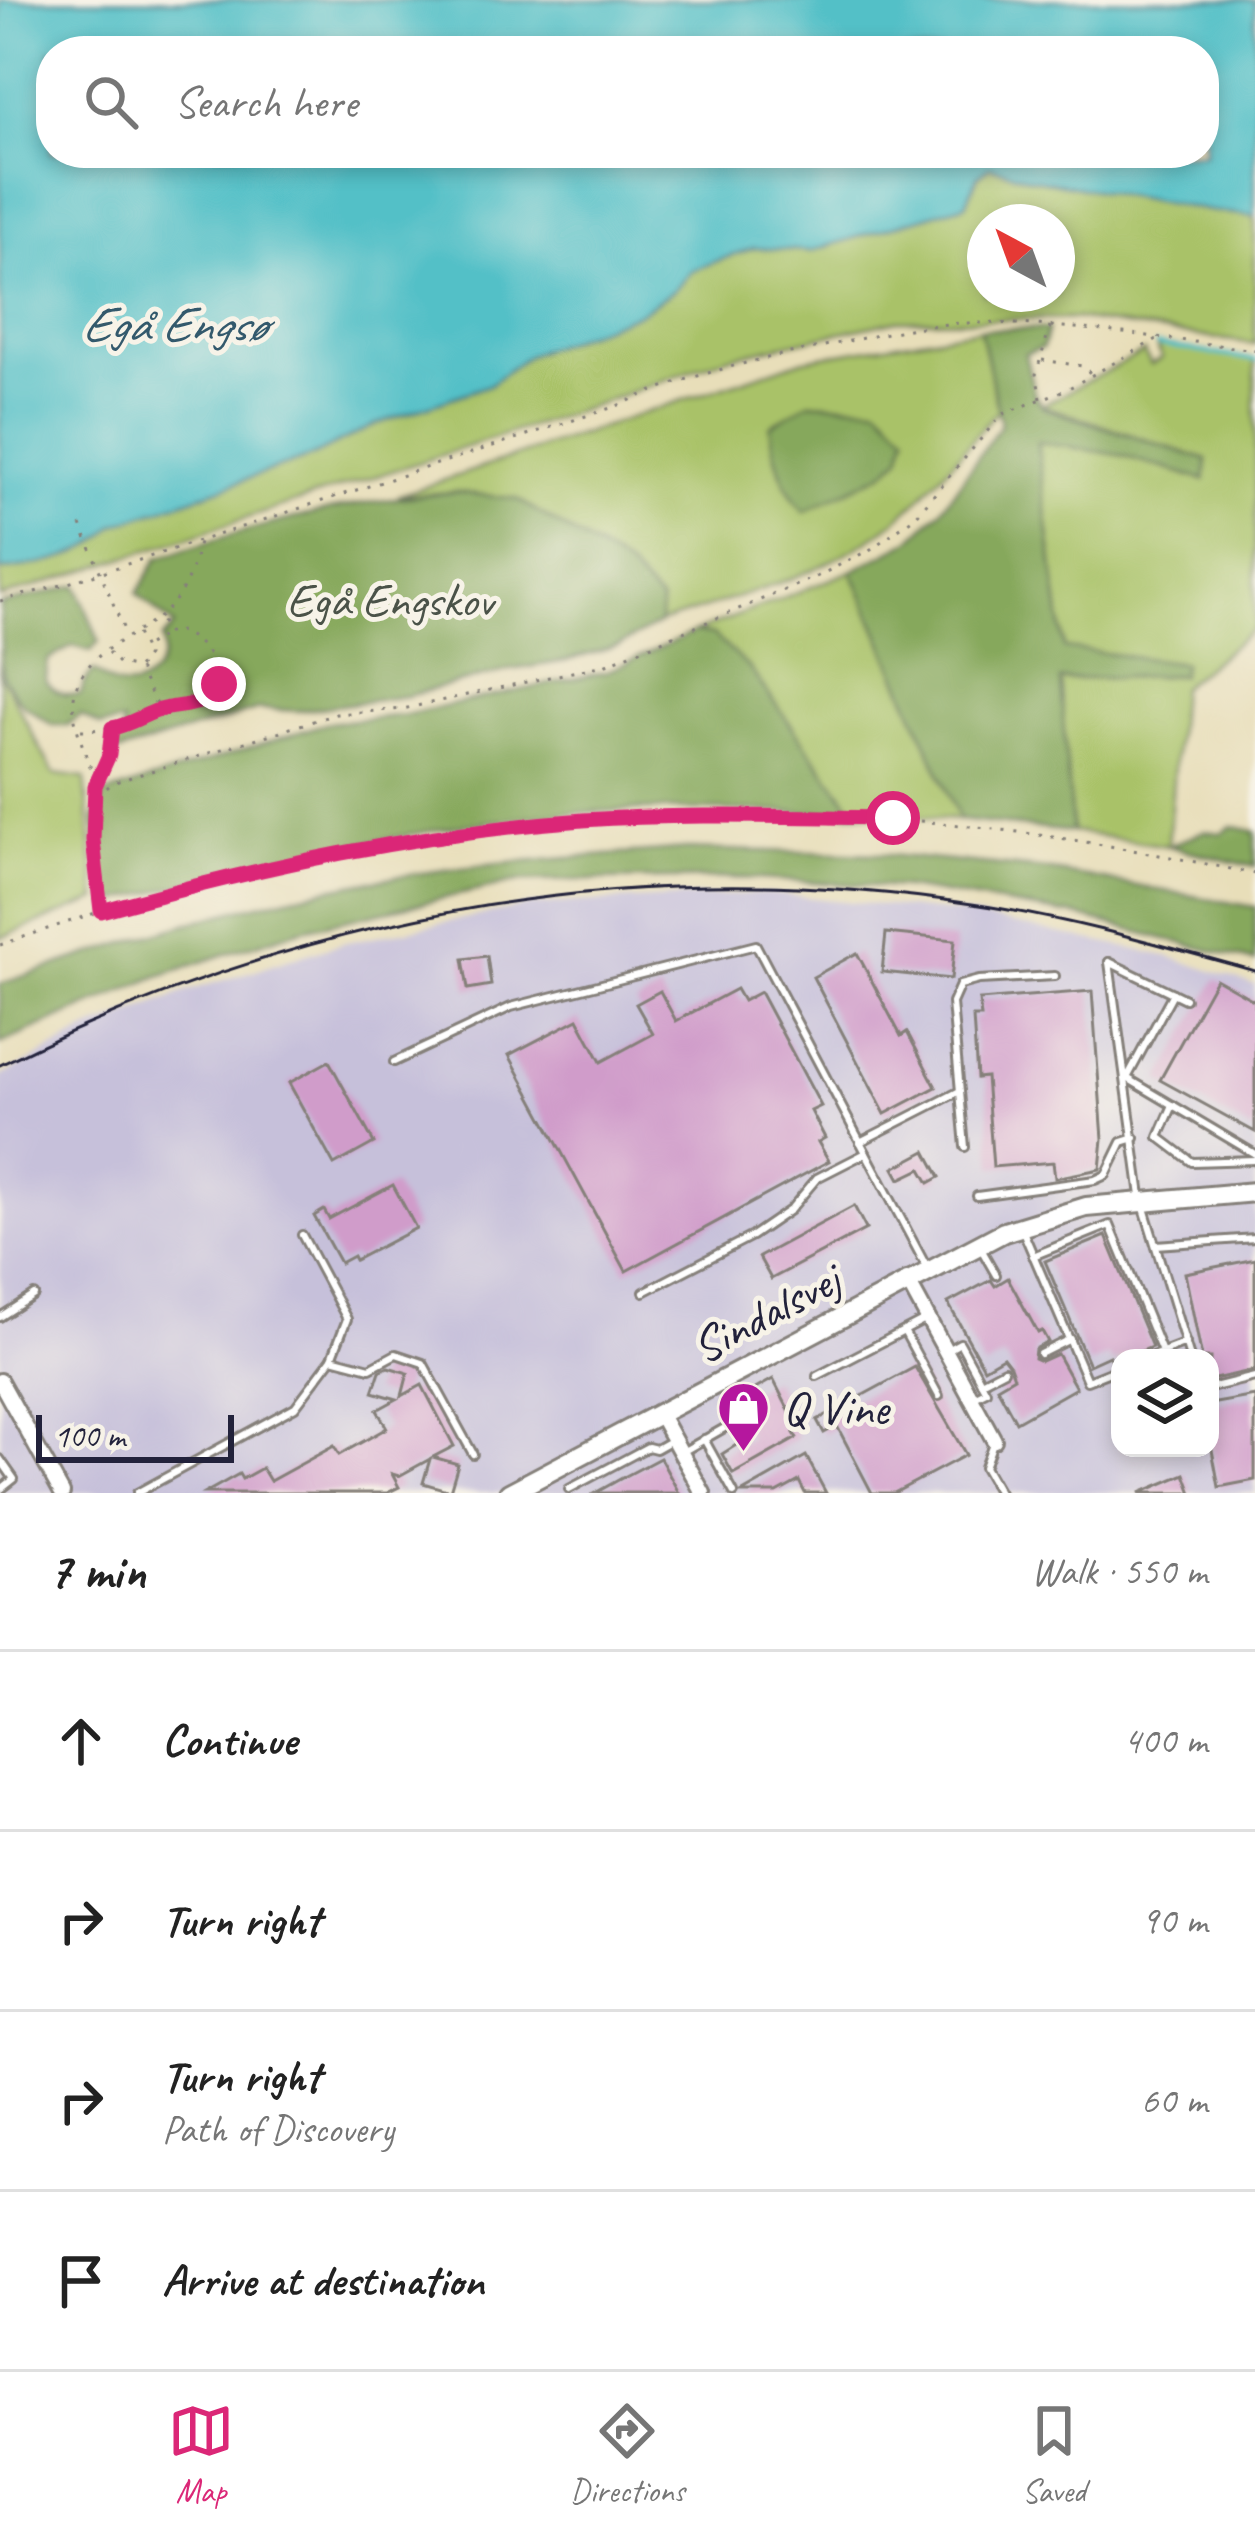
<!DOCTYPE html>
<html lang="en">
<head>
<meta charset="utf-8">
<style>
  body { margin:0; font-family:Caveat,sans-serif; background:#f2f2f2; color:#222 }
  .controls { position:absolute; right:36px; bottom:36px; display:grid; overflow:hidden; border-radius:24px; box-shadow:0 6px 18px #0003 }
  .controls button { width:108px; height:108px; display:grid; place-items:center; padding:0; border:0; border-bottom:3px solid #e0e0e0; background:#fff; color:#222; font:60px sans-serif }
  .compass { position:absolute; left:967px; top:204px; width:108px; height:108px; border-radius:50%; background:#fff; box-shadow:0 6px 18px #0003; rotate:319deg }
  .scale { position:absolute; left:36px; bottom:30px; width:198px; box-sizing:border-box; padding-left:12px; border:6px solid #22223b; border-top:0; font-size:33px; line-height:42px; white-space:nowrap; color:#22223b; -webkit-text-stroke:9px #f7f3e8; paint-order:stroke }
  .stop { position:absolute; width:36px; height:36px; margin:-27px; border:9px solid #db2777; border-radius:50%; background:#fff }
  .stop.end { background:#db2777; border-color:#fff; box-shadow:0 3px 12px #0008 }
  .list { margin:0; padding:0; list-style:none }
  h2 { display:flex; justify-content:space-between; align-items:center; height:156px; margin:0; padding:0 48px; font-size:51px }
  h2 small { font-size:39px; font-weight:400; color:#767676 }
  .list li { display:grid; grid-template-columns:78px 1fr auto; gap:36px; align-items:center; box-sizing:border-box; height:180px; padding:0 48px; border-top:3px solid #e0e0e0 }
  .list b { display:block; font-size:45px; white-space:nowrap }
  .list p { margin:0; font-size:39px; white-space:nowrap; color:#767676 }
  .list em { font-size:39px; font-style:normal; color:#767676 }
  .icon { flex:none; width:66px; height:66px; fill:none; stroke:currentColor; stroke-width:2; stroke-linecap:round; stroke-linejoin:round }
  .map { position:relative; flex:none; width:1255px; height:1493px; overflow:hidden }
  .search { position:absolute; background:#fff; box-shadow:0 6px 18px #0003; left:36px; right:36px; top:36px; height:132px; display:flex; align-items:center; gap:30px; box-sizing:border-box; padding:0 42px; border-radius:48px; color:#767676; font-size:45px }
  .sheet { height:876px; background:#fff }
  nav { display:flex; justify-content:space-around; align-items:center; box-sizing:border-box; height:168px; border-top:3px solid #e0e0e0; background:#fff; font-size:33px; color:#767676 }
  nav a { display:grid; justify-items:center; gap:6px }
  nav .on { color:#db2777 }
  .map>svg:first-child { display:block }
</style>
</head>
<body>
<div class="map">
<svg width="1255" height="1493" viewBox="0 0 1255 1493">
  <rect width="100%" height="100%" fill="#f7f3e8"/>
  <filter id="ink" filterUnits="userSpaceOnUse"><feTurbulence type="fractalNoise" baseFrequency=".00833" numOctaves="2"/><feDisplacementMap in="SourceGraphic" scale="24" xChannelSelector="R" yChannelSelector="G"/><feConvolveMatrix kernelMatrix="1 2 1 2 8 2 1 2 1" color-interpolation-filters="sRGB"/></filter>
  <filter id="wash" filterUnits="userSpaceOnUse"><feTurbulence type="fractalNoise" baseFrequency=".004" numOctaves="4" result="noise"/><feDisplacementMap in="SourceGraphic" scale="48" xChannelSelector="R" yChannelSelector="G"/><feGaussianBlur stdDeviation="2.7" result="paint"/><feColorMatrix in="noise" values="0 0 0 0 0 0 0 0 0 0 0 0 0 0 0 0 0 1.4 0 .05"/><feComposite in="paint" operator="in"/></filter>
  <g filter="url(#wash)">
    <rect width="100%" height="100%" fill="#e8deb9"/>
    <path fill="#c6c0da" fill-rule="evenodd" d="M767,893L965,914L1167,956L1255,985V1493H0V1077L91,1029L188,991L346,942L533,905ZM1120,1358H1210V1448H1120Z"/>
    <g fill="#a9c268" stroke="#667252" stroke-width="3" fill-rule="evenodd">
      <path d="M990,166L1030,178L1210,211L1255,216V344L1076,319L897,320L728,357L587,408L0,598V571C44,564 85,560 115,525L310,457L377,424L488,385L528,355L639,313L673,291L692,270L753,248L811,251L966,204L978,176ZM985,222H1057V294H985Z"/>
      <path d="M980,329L998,410C967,444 938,482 904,513C839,572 741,595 660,623L661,602L625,565L518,500L456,492L397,496L805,359Z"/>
      <path d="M1164,345L1255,360V628L1180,688L1168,846L1072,832L1059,680L1181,675L1182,663L1064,649L1037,441L1120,455L1204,480L1207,460L1042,405L1144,352L1151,365L1162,358L1157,348Z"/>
      <path d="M852,571L960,820L856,813L749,668L695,632Z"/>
      <path d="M0,649L2,676L54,774L85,778L97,900L0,938Z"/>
    </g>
    <g fill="#86a85c" stroke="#54654c" stroke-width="3">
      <path d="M980,329H1048L1043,347L1025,354L1035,396L1044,408L1207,460L1205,480L1120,455L1037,442L1064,648L1183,663L1181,675L1060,680L1072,832L960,820L852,571L909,541L940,511L1001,424Z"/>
      <path d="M809,402L878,406L907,434L901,457L883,473L804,512C782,486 775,459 770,426Z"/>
      <path d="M456,492L517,499L625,565L661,602L660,623L618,646L566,661L510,670L407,696L298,711L259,709L120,752L113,747L123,730V723L101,726L80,715L68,725H52L22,704L2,676L0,605L77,585L99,641L91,651L73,646L48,660L46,681C56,694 65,697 81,694L84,682L94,671C103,676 109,684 120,686C147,691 168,664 162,640L174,626L137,594L158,558C253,526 356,499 456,492Z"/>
      <path d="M695,632L713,635L749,668L856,813C745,812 629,804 518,818C379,835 243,869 107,904L94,819L104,795L327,723L405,715L605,672Z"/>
      <path d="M1232,826L1255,832V867L1168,846L1204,831L1222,833Z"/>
      <path d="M688,849L878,854L1047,870L1255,907V962L1073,915L907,888L744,878L521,881L299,930L156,977L0,1044V984C116,946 231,905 352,884C462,864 576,857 688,849Z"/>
    </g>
    <path fill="#52c0c7" stroke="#3a7181" stroke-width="3" fill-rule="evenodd" d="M0,0H1255V216L1210,211L1030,178L990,166L977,176L966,204L811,251L753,248L692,270L673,291L639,313L528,355L489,385L377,424L310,457L115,525C85,560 44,564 0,571ZM51,51H1204V153H51Z"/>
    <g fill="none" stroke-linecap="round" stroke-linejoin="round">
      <path stroke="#52c0c7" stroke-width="4.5" d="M1157,345L1255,360"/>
    </g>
    <g id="blocks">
      <g fill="#d09cca">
        <path d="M886,933L955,940L951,979L882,972Z"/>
        <path d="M857,953L901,1036L907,1032L936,1087L885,1114L813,977Z"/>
        <path d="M487,956L491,985L468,989L463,959Z"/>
        <path d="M1216,979L1255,1001V1132L1160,1080Z"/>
        <path d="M736,989L743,1001L760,992L821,1106L811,1111L825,1138L818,1142L829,1161L626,1271L509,1055L578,1019L601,1062L653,1034L636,1004L660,991L676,1021Z"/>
        <path d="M1092,991L1103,1139L1100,1169L1055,1178L1053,1162L993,1167L986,1077L977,1078L973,1017H981L979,1000Z"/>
        <path d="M329,1061L374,1143L334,1165L289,1083Z"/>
        <path d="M926,1151L940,1177L929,1183L921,1169L900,1179L894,1168Z"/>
        <path d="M393,1185L416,1228L355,1260L353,1256L340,1263L314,1216L324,1210L329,1219Z"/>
        <path d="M854,1206L866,1229L771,1279L759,1257Z"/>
        <path d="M1106,1236L1152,1347L1112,1363L1109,1356L1089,1365L1045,1261Z"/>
        <path d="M1255,1259V1370L1210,1380V1358H1202L1185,1273Z"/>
        <path d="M1008,1278L1038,1333L1042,1331L1048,1342L1035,1349L1034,1358L1041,1361L1057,1354L1076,1388L1016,1422L997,1387L1014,1377L1010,1366L1003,1357L984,1368L948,1303L991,1280L995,1286Z"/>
        <path d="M388,1367L408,1373L402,1396L422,1385L454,1446L433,1457L458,1464L450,1491L423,1483L430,1459L399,1476L392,1474L399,1487L387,1493H205L239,1474L242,1479L262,1468L270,1481L334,1446L339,1455L387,1428L377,1410L397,1399L373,1392L380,1371Z"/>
        <path d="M915,1367L966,1455L894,1493H872L837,1426L824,1433L817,1420Z"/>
        <path d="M773,1379L799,1430L794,1433L797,1438L733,1474L722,1454L749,1437L738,1415L750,1409L743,1396Z"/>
        <path d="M1255,1396V1480L1219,1487L1210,1439V1404Z"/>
        <path d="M806,1456L826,1493H805L799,1481L777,1493H741Z"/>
        <path d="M660,1458L679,1493H595L622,1478Z"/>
        <path d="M1185,1474L1192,1493H1140Z"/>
      </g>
    </g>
  </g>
  <g filter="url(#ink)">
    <use href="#blocks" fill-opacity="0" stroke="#85807a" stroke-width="3"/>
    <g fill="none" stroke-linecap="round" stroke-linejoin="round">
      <defs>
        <g id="lane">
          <path d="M1109,962L1141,1196"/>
          <path d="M1109,962L1185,999"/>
          <path d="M1173,993L1127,1078L1255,1154"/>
          <path d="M394,1062L511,1007L756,945L926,1266"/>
          <path d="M1173,1105L1159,1137L1192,1162L1255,1160"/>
          <path d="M860,1142L960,1091"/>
          <path d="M965,1147L952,1003L960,985L979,980L1055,976"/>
          <path d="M977,1196L1095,1180L1106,1175L1122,1142L1135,1138"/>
          <path d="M1144,1208L1190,1358"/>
          <path d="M1022,1229L1087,1381L1120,1368"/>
          <path d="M1156,1245L1255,1238"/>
          <path d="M980,1247L996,1275"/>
          <path d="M1033,1256L1110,1225L1162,1352"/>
          <path d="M644,1292L752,1236L790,1210L817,1178L866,1153"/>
          <path d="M0,1317L34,1295"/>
          <path d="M904,1331L939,1396"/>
          <path d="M949,1349L960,1343L986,1391L972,1398"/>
          <path d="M1040,1354L1070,1339"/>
          <path d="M332,1358L370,1368L396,1354L423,1363L473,1454"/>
          <path d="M1147,1358L1186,1343"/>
          <path d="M817,1376L925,1320"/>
          <path d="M981,1382L1004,1370"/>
          <path d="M1210,1388L1255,1377"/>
          <path d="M704,1439L734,1493"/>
          <path d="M993,1443L984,1467L999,1493"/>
          <path d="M684,1451L735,1422"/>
          <path d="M0,1459L14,1479L0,1490"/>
          <path d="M569,1489L648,1447L656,1449L672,1440"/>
          <path d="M137,1493L295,1407L332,1358L347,1319L302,1235"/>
        </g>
        <g id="street">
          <path d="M907,1280L994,1440"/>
          <path d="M0,1381L62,1493"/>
          <path d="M659,1413L703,1493"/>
        </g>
        <path id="secondary" d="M509,1493L1004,1232L1086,1207L1255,1192"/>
      </defs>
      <use href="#lane" stroke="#85807a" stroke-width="12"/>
      <use href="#street" stroke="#85807a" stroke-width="20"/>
      <use href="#secondary" stroke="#85807a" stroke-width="24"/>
      <g stroke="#85807a" stroke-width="3" stroke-dasharray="3 9" stroke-linecap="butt">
        <path d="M1042,360L1083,366L1090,373"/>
        <path d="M1041,399L1036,374L1050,327"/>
        <path d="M81,525L126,635"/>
        <path d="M0,601L62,585L617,406C689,373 767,357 845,342C886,333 930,323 972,323C1067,323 1161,338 1255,350"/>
        <path d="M148,645L165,634"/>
        <path d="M108,652L119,664L138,668L147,656L136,631"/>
        <path d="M139,669L158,709"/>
        <path d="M81,730C109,731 127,722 153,712C179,703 232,706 214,664C207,649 195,639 181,631L167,633L160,620"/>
        <path d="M96,784L109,755L112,731"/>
        <path d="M98,796L112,783L336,714L403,709L604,665L818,576L871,549L916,516L1001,415L1067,389L1159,338"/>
        <path d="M101,911C320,850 521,817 749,817C797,816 846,815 894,819C1016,828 1136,849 1255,874"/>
        <path d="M0,945L101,911C100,881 91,850 93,819C93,810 98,801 97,792C92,758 64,720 77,685C92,648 134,638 161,615C184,596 192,571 199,543"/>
      </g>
      <use href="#lane" stroke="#fff" stroke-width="6"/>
      <use href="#street" stroke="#fff" stroke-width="14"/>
      <use href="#secondary" stroke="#fff" stroke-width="18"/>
      <path stroke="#22223b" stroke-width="3" d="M0,1065C307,913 632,852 972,904C1068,918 1162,945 1255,971"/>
    </g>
  </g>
  <g fill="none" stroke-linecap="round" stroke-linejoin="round" filter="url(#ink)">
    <path stroke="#db2777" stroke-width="15" d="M219,684C208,708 181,704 159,710C143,715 129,725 112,728L109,755L95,786L93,840L101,911C259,867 419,832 583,820C686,813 790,817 893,818"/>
  </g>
  <defs>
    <symbol id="shop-pin" viewBox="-11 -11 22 30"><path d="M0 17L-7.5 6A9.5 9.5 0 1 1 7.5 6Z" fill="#b5179e" stroke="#f7f3e8"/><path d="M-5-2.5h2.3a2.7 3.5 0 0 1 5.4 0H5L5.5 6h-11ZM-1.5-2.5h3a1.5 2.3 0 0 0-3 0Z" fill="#fff"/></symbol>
  </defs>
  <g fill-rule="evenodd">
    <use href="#shop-pin" x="714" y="1378" width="59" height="81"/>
  </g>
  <g text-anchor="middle" stroke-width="10" stroke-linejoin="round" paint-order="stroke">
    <g font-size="48" fill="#4a5248" stroke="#f7f3e8">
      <text x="390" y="616">Egå Engskov</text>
    </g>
    <g font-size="48" fill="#22223b" stroke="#f7f3e8">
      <text transform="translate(765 1312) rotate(-28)" y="17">Sindalsvej</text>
    </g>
    <g font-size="48" fill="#22223b" stroke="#f7f3e8" text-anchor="start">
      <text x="783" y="1424">Q Vine</text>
    </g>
    <g font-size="51" font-style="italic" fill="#33596c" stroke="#f7f3e8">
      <text x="173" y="341">Egå Engsø</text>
    </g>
  </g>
</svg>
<div class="controls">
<button><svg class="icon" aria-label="layers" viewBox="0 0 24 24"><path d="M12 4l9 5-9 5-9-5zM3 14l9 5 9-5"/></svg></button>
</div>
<svg class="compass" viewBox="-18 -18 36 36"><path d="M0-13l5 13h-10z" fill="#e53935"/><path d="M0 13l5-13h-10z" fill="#767676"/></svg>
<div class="scale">100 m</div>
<div class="stop" style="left:893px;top:818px"></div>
<div class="stop end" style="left:219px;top:684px"></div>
<div class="search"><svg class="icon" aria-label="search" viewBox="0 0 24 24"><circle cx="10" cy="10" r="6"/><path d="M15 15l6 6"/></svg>Search here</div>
</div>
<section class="sheet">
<h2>7 min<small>Walk · 550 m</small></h2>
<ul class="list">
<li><svg class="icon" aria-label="ahead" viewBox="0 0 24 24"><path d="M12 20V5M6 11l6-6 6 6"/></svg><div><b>Continue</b></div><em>400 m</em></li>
<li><svg class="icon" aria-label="right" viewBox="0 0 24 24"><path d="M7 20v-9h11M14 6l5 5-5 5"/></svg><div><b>Turn right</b></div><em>90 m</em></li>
<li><svg class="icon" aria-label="right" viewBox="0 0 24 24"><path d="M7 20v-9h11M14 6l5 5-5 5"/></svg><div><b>Turn right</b><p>Path of Discovery</p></div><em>60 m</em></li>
<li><svg class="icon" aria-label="arrive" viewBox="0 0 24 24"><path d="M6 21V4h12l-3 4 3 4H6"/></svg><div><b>Arrive at destination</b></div></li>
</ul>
</section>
<nav>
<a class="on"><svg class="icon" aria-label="map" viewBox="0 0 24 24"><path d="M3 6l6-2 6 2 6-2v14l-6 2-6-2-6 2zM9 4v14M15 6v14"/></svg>Map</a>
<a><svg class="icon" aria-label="directions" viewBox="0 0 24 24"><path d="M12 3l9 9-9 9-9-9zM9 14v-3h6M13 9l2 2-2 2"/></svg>Directions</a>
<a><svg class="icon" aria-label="saved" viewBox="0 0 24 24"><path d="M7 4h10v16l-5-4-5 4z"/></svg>Saved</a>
</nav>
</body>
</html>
